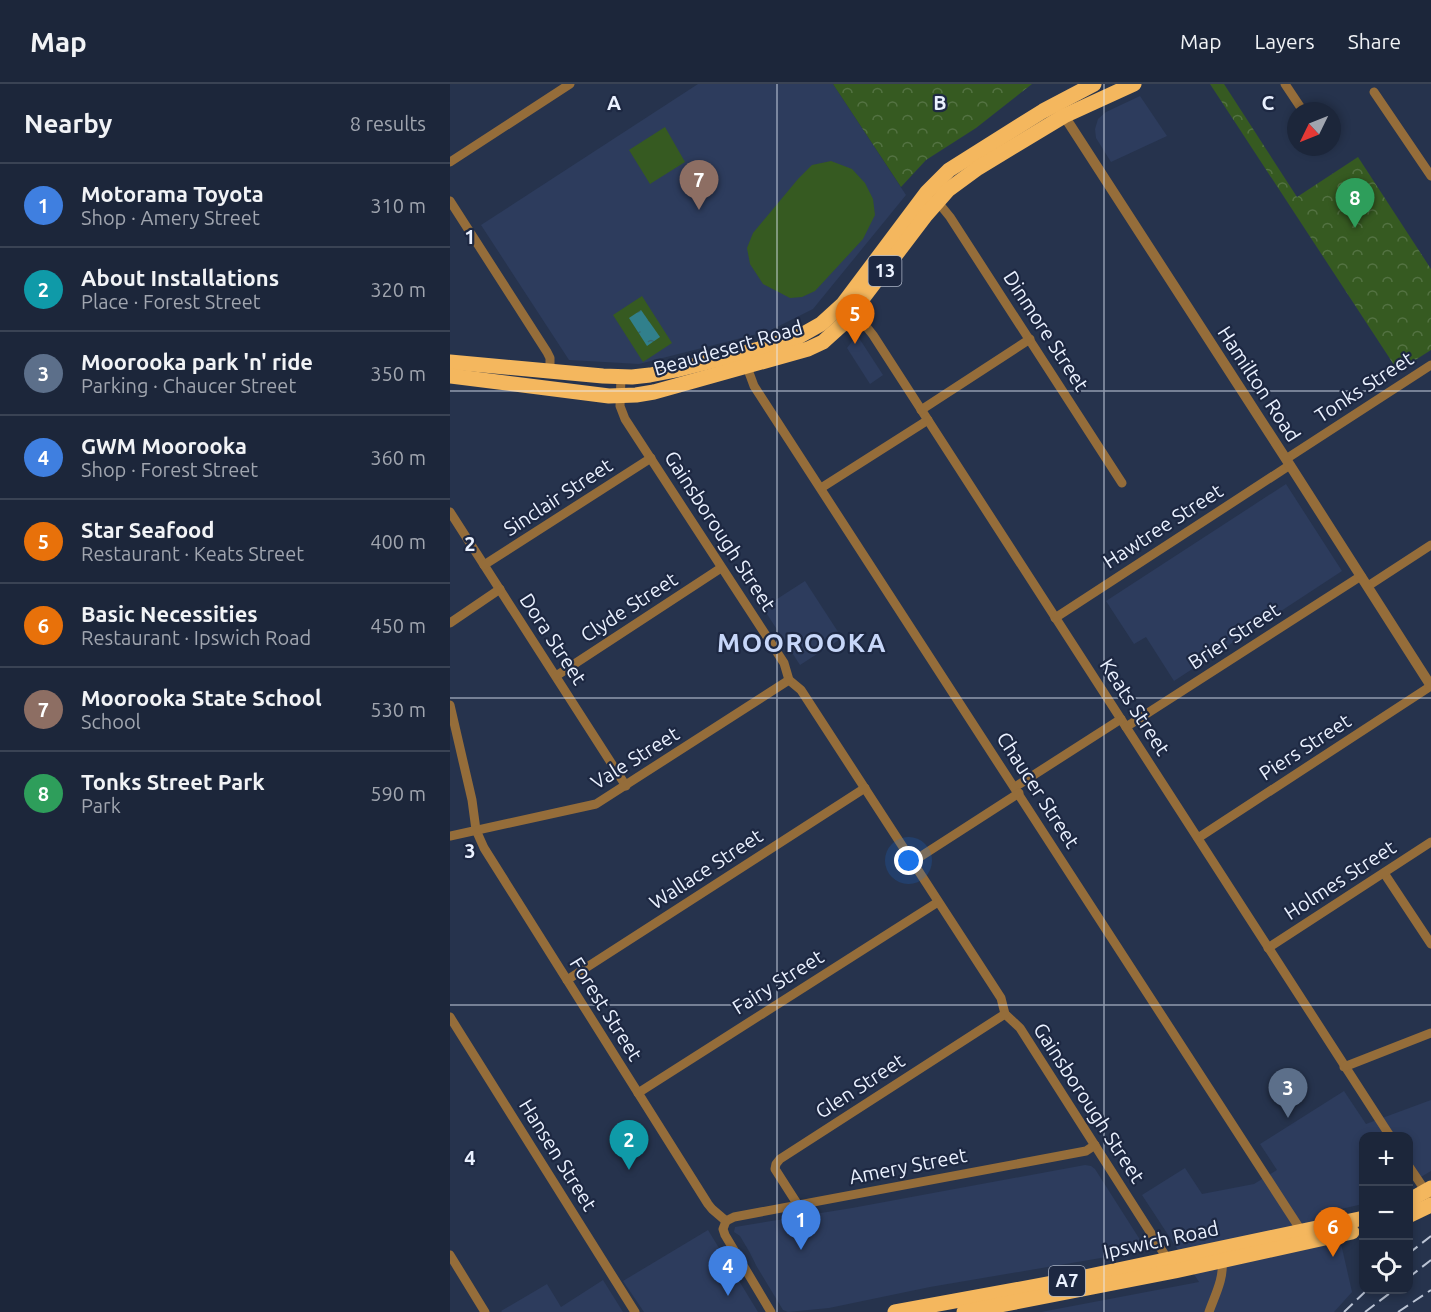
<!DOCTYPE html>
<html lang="en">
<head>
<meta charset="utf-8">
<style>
  body { margin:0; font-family:Ubuntu,sans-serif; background:#293245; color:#f1f3f6 }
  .controls { position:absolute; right:18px; bottom:18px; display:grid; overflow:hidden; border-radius:12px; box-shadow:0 3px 9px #0003 }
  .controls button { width:54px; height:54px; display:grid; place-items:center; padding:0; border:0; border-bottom:2px solid #3a4354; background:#1c263a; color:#f1f3f6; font:30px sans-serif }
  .compass { position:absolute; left:837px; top:18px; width:54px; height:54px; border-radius:50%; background:#1c263a; box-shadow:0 3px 9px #0003; rotate:227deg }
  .you { position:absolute; left:459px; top:777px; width:21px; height:21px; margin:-15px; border:4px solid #fff; border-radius:50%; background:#1a73e8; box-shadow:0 0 0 9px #1a73e833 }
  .badge { display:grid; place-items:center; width:39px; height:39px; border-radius:50%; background:#ea580c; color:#fff; font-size:20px; font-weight:700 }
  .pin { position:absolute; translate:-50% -50px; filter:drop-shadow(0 2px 3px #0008) }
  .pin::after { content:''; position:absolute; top:32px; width:21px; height:18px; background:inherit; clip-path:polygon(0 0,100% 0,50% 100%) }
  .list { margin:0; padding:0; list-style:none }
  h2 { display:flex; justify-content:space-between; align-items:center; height:78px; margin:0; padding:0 24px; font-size:26px }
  h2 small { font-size:20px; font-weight:400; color:#a0a5af }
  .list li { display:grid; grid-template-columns:39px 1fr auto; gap:18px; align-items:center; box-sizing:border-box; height:84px; padding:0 24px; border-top:2px solid #3a4354 }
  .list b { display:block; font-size:22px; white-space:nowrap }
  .list p { margin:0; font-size:20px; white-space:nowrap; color:#a0a5af }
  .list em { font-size:20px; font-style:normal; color:#a0a5af }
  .icon { flex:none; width:33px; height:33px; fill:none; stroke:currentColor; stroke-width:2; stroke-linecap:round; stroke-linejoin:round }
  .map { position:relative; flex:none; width:981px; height:1228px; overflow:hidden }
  header { display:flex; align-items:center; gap:36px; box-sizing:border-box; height:84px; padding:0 30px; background:#1c263a; border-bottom:2px solid #3a4354 }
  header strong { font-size:28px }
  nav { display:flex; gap:33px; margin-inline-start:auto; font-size:21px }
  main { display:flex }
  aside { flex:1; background:#1c263a }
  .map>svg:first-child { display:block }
</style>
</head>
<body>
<header>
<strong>Map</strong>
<nav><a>Map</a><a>Layers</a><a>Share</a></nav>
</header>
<main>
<aside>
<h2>Nearby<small>8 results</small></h2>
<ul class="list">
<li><span class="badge" style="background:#3f7fe0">1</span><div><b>Motorama Toyota</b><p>Shop · Amery Street</p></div><em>310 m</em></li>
<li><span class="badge" style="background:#0f9aa8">2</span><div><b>About Installations</b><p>Place · Forest Street</p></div><em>320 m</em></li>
<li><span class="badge" style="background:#5c6f8a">3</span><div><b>Moorooka park 'n' ride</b><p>Parking · Chaucer Street</p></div><em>350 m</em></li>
<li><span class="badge" style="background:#3f7fe0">4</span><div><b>GWM Moorooka</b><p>Shop · Forest Street</p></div><em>360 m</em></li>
<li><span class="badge" style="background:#e8710a">5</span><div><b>Star Seafood</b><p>Restaurant · Keats Street</p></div><em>400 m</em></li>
<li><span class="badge" style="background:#e8710a">6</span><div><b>Basic Necessities</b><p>Restaurant · Ipswich Road</p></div><em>450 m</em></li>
<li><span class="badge" style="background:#8d6e63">7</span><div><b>Moorooka State School</b><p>School</p></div><em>530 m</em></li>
<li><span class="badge" style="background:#2e9e5b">8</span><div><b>Tonks Street Park</b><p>Park</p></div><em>590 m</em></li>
</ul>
</aside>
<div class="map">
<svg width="981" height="1228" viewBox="0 0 981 1228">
  <defs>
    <pattern id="park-crowns" width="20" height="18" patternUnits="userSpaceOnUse" patternTransform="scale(1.5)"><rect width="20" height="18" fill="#365a21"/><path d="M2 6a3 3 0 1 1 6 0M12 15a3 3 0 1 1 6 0" fill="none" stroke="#537242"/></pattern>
    <pattern id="water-ripples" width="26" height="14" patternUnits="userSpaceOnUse" patternTransform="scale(1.5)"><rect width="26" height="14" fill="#31808c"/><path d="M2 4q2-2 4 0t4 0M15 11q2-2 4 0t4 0" fill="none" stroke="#3a676f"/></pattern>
  </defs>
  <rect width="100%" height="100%" fill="#26334d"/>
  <g fill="#2d3c5d">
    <path d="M248,0H383L456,111L363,225L319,247L189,280L119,276L31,141Z"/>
    <path d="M690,12L717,52L661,78L646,54L645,45L648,35L656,28Z"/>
    <path d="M407,251L433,291L420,300L397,264Z"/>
    <path d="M836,400L892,487L724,597L696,553L684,560L656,517Z"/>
    <path d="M355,497L392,554L350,581L313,524Z"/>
    <path d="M894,1007L916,1040L981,1016V1087L959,1100L958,1052H914L913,1120L882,1127L892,1164L902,1208L884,1228H591L749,1198L692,1111L735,1084L752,1110L804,1100L827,1086L810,1060Z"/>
    <path d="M635,1081L641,1082L645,1085L694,1162L692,1167L480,1203L379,1224L338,1228L333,1226L307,1183L300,1169L290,1152L284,1148L285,1143L402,1124Z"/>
    <path d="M258,1146L308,1228H194L173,1197Z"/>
    <path d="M153,1196L173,1228H52L51,1227L97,1200L111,1223Z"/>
  </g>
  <g fill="#365a21">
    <path d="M215,43L235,78L200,100L179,66Z"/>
    <path d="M381,77L402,85L415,99L423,115L425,131L413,155L365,207L352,213L340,214L313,200L300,180L297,164L303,149L348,95L362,81Z"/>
    <path d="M192,212L222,259L193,278L163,231Z"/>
  </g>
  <g fill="url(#park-crowns)">
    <path d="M383,0H582L526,44L476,76L451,103Z"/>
    <path d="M760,0H774L847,113L908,73L981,185V266L948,287Z"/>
  </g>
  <path fill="url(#water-ripples)" d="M191,226L210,253L197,262L179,234Z"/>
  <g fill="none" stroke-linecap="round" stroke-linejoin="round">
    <g stroke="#956d3a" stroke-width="9">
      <path d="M835,0L853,27"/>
      <path d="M924,8L981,92"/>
      <path d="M0,78L120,0"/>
      <path d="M0,117L97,268L100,274V287"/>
      <path d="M487,117L500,133L672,399"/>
      <path d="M399,225L411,236L423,251L940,1052"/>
      <path d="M297,283L304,302L852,1148"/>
      <path d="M171,293L170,322L175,335L334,579L339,596L351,606L551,914L555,930L570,944L720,1179"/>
      <path d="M471,326L580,255"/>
      <path d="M836,375L981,281"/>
      <path d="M371,404L478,336"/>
      <path d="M0,428L176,702"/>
      <path d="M34,481L201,374"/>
      <path d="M918,502L981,461"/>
      <path d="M605,534L840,381"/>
      <path d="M0,539L50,505"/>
      <path d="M106,592L271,484"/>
      <path d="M0,621L22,716L26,746L34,764L258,1120L262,1125L276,1137"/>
      <path d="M676,643L911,492"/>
      <path d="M565,703L671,635"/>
      <path d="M0,752L146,720L339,596"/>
      <path d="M748,754L981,602"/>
      <path d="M462,778L569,709"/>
      <path d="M934,789L981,860"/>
      <path d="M818,864L981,758"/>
      <path d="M117,896L415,704"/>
      <path d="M0,933L185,1228"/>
      <path d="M894,983L981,949"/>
      <path d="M188,1009L488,818"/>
      <path d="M958,1081L981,1115"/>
      <path d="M348,1121L325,1085L326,1080L330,1075L555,930"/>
      <path d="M276,1137L284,1133L636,1067L645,1061"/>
      <path d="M276,1137L273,1145L275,1151L321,1228"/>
      <path d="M0,1171L35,1228"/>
      <path d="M759,1228C765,1211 774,1195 772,1177"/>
    </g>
    <path stroke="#956d3a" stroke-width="10" d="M611,27L836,375L981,602"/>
    <g stroke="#f4b75e" stroke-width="15">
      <path d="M0,278L153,292L182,293L200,291L226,286L309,265L348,253L371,240L393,220L477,108L499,86L593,27L644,0"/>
      <path d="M0,292L159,312L186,311L204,308L358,265L373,258L394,239L476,131L498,106L528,84L614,32L684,0"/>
      <path d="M958,1117L981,1104"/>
      <path d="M958,1132L981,1121"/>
      <path d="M445,1228L630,1194L914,1134"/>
      <path d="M514,1228L725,1187L902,1148"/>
    </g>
    <g stroke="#bbc4d5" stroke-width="2" stroke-dasharray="12 6" stroke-linecap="butt">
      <path d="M958,1170L981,1152"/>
      <path d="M958,1194L981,1176"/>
      <path d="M894,1228L917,1206"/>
      <path d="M915,1228L944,1206"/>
      <path d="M948,1228L981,1206"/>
    </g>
  </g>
  <path fill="none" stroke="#eaf1ff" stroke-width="1.5" stroke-opacity="0.55" d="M327,0V1228M654,0V1228M0,307H981M0,614H981M0,921H981"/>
  <g text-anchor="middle" stroke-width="4.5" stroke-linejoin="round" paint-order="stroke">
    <g fill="#1d2842" stroke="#acb5c6" stroke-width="1.5">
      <rect x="418.5" y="172" width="33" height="30" rx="4.5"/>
      <rect x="599" y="1182" width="36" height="30" rx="4.5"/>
    </g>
    <g font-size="18" font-weight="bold" fill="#eaf1ff">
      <text x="435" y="193">13</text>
      <text x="617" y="1203">A7</text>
    </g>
    <g font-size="20" fill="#eaf1ff" stroke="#1d2842">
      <text transform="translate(596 247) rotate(57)" y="7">Dinmore Street</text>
      <text transform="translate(278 264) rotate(-16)" y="7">Beaudesert Road</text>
      <text transform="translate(809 300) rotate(57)" y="7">Hamilton Road</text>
      <text transform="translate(914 303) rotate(-33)" y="7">Tonks Street</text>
      <text transform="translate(108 413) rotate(-33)" y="7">Sinclair Street</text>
      <text transform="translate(713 442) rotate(-33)" y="7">Hawtree Street</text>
      <text transform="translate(270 447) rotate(57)" y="7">Gainsborough Street</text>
      <text transform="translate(179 523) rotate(-33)" y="7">Clyde Street</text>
      <text transform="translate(784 552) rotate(-33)" y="7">Brier Street</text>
      <text transform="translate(103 555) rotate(57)" y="7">Dora Street</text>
      <text transform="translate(685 623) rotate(57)" y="7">Keats Street</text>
      <text transform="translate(855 663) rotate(-33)" y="7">Piers Street</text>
      <text transform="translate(185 674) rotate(-32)" y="7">Vale Street</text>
      <text transform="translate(588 706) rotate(57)" y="7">Chaucer Street</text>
      <text transform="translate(256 785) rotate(-33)" y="7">Wallace Street</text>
      <text transform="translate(890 796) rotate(-33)" y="7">Holmes Street</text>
      <text transform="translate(328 898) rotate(-32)" y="7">Fairy Street</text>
      <text transform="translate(156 925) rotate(58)" y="7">Forest Street</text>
      <text transform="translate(410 1002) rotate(-33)" y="7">Glen Street</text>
      <text transform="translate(639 1019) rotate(57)" y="7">Gainsborough Street</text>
      <text transform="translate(108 1071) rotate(58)" y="7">Hansen Street</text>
      <text transform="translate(458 1082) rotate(-11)" y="7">Amery Street</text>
      <text transform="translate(711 1156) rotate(-12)" y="7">Ipswich Road</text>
    </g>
    <g font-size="26" font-weight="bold" letter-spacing="1.5" fill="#c7d7f9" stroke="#1d2842">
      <text x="352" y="568">MOOROOKA</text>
    </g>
  </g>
  <g font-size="20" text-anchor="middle" font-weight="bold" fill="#eaf1ff" stroke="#1d2842" stroke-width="4.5" stroke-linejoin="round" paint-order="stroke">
    <text x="164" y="26">A</text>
    <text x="490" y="26">B</text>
    <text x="818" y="26">C</text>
    <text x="20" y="160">1</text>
    <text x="20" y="467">2</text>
    <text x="20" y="774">3</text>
    <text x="20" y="1081">4</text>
  </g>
</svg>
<div class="controls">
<button>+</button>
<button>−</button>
<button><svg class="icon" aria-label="locate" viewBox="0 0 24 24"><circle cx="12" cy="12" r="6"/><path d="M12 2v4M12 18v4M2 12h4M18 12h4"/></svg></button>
</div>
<svg class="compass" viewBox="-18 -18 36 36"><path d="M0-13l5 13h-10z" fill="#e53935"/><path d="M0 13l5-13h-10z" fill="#a0a5af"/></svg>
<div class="you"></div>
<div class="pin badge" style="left:351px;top:1166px;background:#3f7fe0">1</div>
<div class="pin badge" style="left:179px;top:1086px;background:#0f9aa8">2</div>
<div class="pin badge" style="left:838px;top:1034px;background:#5c6f8a">3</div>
<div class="pin badge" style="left:278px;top:1212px;background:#3f7fe0">4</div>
<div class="pin badge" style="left:405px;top:260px;background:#e8710a">5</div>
<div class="pin badge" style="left:883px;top:1173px;background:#e8710a">6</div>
<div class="pin badge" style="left:249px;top:126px;background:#8d6e63">7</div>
<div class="pin badge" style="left:905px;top:144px;background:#2e9e5b">8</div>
</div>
</main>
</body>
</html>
